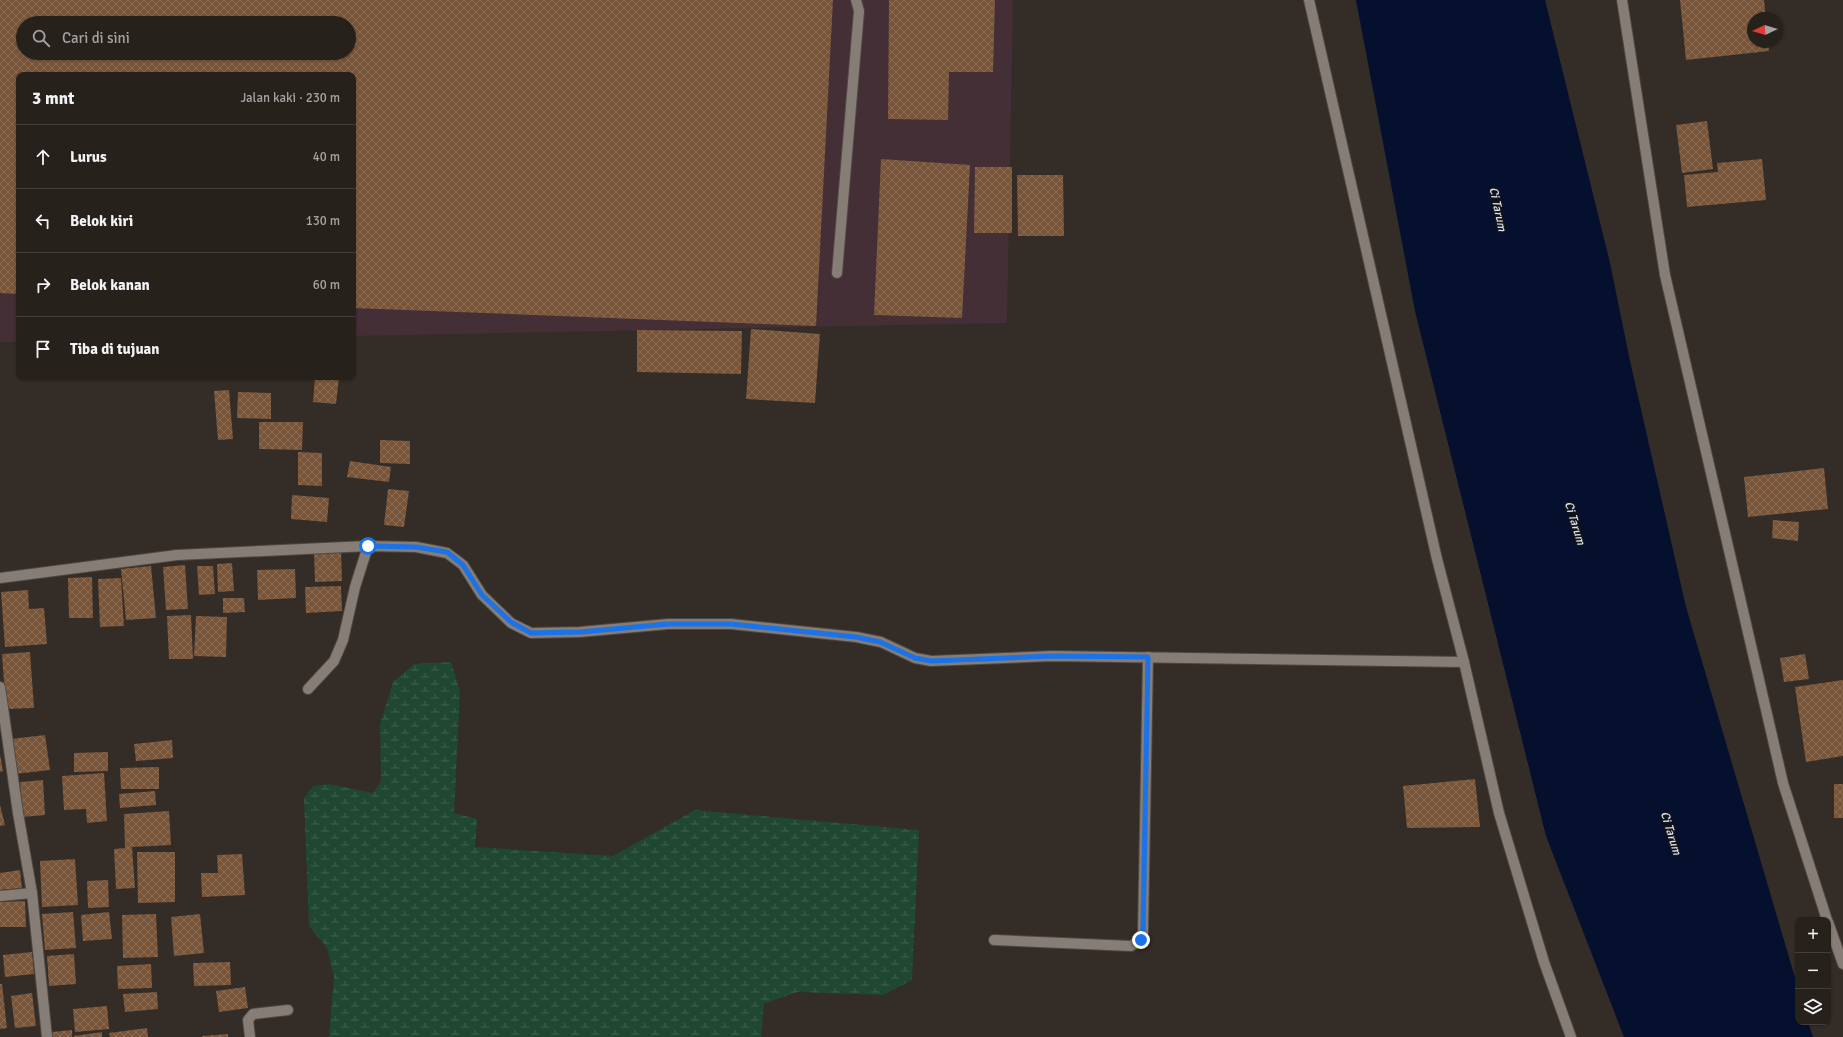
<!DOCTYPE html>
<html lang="id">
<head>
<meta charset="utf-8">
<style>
  body { margin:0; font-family:Signika,sans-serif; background:#2f2925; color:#f1f3f6 }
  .controls { position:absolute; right:12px; bottom:12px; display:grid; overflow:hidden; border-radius:8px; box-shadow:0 1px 3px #0004 }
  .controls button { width:36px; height:36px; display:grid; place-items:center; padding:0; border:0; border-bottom:1px solid #433e3b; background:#27211c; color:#f1f3f6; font:20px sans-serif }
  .compass { position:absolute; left:1747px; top:12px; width:36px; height:36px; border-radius:50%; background:#27211c; box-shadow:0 1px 3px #0004; rotate:266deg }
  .stop { position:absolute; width:12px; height:12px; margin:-9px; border:3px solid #1a73e8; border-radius:50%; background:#fff }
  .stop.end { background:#1a73e8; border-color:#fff; box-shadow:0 1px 4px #0008 }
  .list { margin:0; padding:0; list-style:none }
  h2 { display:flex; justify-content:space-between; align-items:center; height:52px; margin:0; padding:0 16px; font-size:17px }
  h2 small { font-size:13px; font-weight:400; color:#a4a3a3 }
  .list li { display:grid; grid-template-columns:26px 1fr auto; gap:12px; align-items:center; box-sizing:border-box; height:64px; padding:0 16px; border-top:1px solid #433e3b }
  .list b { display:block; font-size:15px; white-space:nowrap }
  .list em { font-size:13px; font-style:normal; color:#a4a3a3 }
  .icon { flex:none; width:22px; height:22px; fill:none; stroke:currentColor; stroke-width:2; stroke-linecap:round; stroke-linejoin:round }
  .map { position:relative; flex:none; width:1843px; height:1037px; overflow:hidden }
  .search { position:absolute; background:#27211c; box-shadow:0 1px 3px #0004; left:16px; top:16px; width:340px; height:44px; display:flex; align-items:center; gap:10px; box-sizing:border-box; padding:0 14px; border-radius:22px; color:#a4a3a3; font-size:15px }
  .panel { position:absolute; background:#27211c; box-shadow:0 1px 3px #0004; left:16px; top:72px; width:340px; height:308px; border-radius:8px }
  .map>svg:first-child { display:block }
</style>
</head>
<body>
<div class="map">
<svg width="1843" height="1037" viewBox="0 0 1843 1037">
  <defs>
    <pattern id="wetland-marsh" width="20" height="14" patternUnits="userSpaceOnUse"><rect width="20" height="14" fill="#1f4732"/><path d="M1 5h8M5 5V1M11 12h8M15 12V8" fill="none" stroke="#3f614f"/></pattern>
    <pattern id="building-cross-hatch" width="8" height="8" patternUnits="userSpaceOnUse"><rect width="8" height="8" fill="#785439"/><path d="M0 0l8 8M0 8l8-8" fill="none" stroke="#8b6c55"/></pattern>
  </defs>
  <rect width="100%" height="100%" fill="#342c26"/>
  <path fill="#432f35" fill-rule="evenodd" d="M0,0H1013L1007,323L353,336V75H19V342H0ZM23,23H349V53H23Z"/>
  <path fill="url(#wetland-marsh)" d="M451,662L460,691L454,813L477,819L475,847L613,856L695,810L919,830L912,980L883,995L797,992L764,1004L761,1037H329L334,977L327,948L309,926L304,798L313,786L329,784L373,793L381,781L380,724L393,682L414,664Z"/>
  <path fill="#04102d" d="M1356,0H1545L1610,263L1630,361L1686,607L1798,988V1022H1808L1813,1037H1624L1546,836L1415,311Z"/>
  <g fill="url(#building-cross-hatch)" fill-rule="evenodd">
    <path d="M0,0H833L816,326L353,308V75H19V294L0,293ZM23,23H349V53H23Z"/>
    <path d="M889,0H995L993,72H949L948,120L888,119Z"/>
    <path d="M1680,0H1764L1766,18H1753V42H1768L1769,51L1686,60Z"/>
    <path d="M1707,121L1713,169L1682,173L1676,125Z"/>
    <path d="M881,159L970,165L962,318L874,315Z"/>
    <path d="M1762,159L1766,200L1687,207L1684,175L1718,172L1717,163Z"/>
    <path d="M975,167H1012V233H974Z"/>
    <path d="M1017,175H1063L1064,236H1018Z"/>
    <path d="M751,329L820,334L815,403L746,399Z"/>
    <path d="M637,330L742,331L741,374L637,372Z"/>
    <path d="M315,377H339L336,404L313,402Z"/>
    <path d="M229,390L233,439L218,440L214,391Z"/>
    <path d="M238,392L271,393V419L237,418Z"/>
    <path d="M259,422H303L302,450L259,449Z"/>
    <path d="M380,440L410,441V464L380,463Z"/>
    <path d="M298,452L322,453V486L298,485Z"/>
    <path d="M350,461L391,467L389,482L347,477Z"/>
    <path d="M1824,468L1828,509L1748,517L1744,477Z"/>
    <path d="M388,489L409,491L404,527L384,525Z"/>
    <path d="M292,495L329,498L327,522L291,519Z"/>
    <path d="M1773,520L1799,522L1798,541L1772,538Z"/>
    <path d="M341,551L342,581L315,582L314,552Z"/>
    <path d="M232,563L234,591L218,592L217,564Z"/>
    <path d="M185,565L188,609L166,610L163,567Z"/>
    <path d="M151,566L156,618L126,620L121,569Z"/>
    <path d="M197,566H213L215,594L199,595Z"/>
    <path d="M295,569L296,598L258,600L257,570Z"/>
    <path d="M92,577L93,618H69L68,578Z"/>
    <path d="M121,578L124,626L100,627L98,579Z"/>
    <path d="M341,586L342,611L306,613L305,587Z"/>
    <path d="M28,590L29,609L44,608L47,644L5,647L1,592Z"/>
    <path d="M223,598H244L245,612L223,613Z"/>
    <path d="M191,615L193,659H169L167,616Z"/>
    <path d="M196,616L227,617L226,657L194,656Z"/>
    <path d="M30,652L34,708L6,709L2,654Z"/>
    <path d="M1805,654L1809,679L1784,682L1780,658Z"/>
    <path d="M1843,680V756L1806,762L1795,687Z"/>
    <path d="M45,735L50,770L15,774L11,739Z"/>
    <path d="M172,740L173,758L136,761L134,744Z"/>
    <path d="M108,752V771L74,772V753Z"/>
    <path d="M0,754L3,771L0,772Z"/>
    <path d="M159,767V789H121L120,768Z"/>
    <path d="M104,773L107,821L87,823L86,809L64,810L62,776Z"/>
    <path d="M1475,779L1480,827L1407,828L1403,786Z"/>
    <path d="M43,780L45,815L23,817L20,782Z"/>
    <rect x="1834" y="784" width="9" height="34"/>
    <path d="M155,791L156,805L120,808L119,794Z"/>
    <path d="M0,805L5,825L0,826Z"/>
    <path d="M169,811L171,845L132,847L135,888L116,889L114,849L125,848L124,814Z"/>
    <path d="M137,852H175V902L138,903Z"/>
    <path d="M242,854L245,895L202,897L201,873H218L217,855Z"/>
    <path d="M75,859L78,905L42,907L40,861Z"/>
    <path d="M20,870L22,888L0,890V873Z"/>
    <path d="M108,880L109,907L88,908L87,881Z"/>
    <path d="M25,901L26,927H0V902Z"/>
    <path d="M73,912L76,948L45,950L42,914Z"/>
    <path d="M109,912L112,939L83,941L81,915Z"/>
    <path d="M156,914L158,957L123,958L122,915Z"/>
    <path d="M200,914L204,953L174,956L171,917Z"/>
    <path d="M32,952L34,974L5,977L3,955Z"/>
    <path d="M74,954L76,984L49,986L47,956Z"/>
    <path d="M230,962L231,985L194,986L193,963Z"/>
    <path d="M151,964L152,988L118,989L117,966Z"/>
    <path d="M0,984H2L7,1028L0,1029Z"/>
    <path d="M245,987L248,1008L219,1012L216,991Z"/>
    <path d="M157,992L158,1009L125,1012L123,994Z"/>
    <path d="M32,993L36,1026L15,1028L11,996Z"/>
    <path d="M107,1006L109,1029L75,1032L73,1009Z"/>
    <path d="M147,1028L148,1037H110L109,1033Z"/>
    <path d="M72,1030V1037H52V1032Z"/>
    <path d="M102,1032V1037H74V1036Z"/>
    <path d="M228,1034V1037H202V1036Z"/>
  </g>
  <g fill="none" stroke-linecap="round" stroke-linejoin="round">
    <defs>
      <g id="minor">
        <path d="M1309,0L1437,559L1464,662L1499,813L1544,962L1571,1037"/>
        <path d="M1622,0L1665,275L1783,783L1827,920"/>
        <path d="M837,273L859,11L856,0"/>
        <path d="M0,578L177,555L368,546L416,547L447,553L463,565L482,595L511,623L531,633L580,632L668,624H731L856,637L881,642L915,658L931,661L1052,656L1464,662"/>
        <path d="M0,687L18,813L32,893L47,1037"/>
        <path d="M308,689L334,661L343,640L355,587L368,546"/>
        <path d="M0,896L32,893"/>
        <path d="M1828,922L1843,964"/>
        <path d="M994,940L1131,946L1141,940L1143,932L1148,657"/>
        <path d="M250,1037L248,1020L253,1014L288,1010"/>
      </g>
    </defs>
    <use href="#minor" stroke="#4f4843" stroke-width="12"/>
    <use href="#minor" stroke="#867d76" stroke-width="10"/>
  </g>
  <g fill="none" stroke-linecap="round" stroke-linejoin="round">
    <path stroke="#1a73e8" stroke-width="5" d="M368,546L416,547L447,552L463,565L482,595L511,622L531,633L580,632L668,624H731L856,637L880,642L915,658L931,661L1052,656L1148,657L1143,932L1141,940"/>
  </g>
  <g text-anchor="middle" stroke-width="3" stroke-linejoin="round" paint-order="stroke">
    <g font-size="12" font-style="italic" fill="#d6e3fc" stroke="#191513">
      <text transform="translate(1498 209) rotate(78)" y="4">Ci Tarum</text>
      <text transform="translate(1575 523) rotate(73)" y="4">Ci Tarum</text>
      <text transform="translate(1671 833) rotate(73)" y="4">Ci Tarum</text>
    </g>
  </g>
</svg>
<div class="controls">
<button>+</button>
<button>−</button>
<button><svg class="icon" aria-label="layers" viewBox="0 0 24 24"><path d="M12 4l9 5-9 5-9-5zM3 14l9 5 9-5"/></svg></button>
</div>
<svg class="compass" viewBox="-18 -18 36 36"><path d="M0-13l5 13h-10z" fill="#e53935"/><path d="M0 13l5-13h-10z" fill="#a4a3a3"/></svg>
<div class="stop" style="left:368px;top:546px"></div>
<div class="stop end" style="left:1141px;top:940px"></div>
<div class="search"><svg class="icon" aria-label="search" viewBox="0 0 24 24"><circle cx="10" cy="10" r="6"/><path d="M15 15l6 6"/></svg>Cari di sini</div>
<section class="panel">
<h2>3 mnt<small>Jalan kaki · 230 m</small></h2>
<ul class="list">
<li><svg class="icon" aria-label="ahead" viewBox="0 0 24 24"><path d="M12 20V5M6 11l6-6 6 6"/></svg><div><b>Lurus</b></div><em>40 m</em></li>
<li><svg class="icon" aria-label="left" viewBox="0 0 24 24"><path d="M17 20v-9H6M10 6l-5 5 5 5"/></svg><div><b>Belok kiri</b></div><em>130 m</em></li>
<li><svg class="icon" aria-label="right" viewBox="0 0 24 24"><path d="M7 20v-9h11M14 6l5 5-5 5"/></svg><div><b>Belok kanan</b></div><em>60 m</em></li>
<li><svg class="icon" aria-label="arrive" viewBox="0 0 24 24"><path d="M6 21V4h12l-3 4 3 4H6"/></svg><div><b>Tiba di tujuan</b></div></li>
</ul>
</section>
</div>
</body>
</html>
